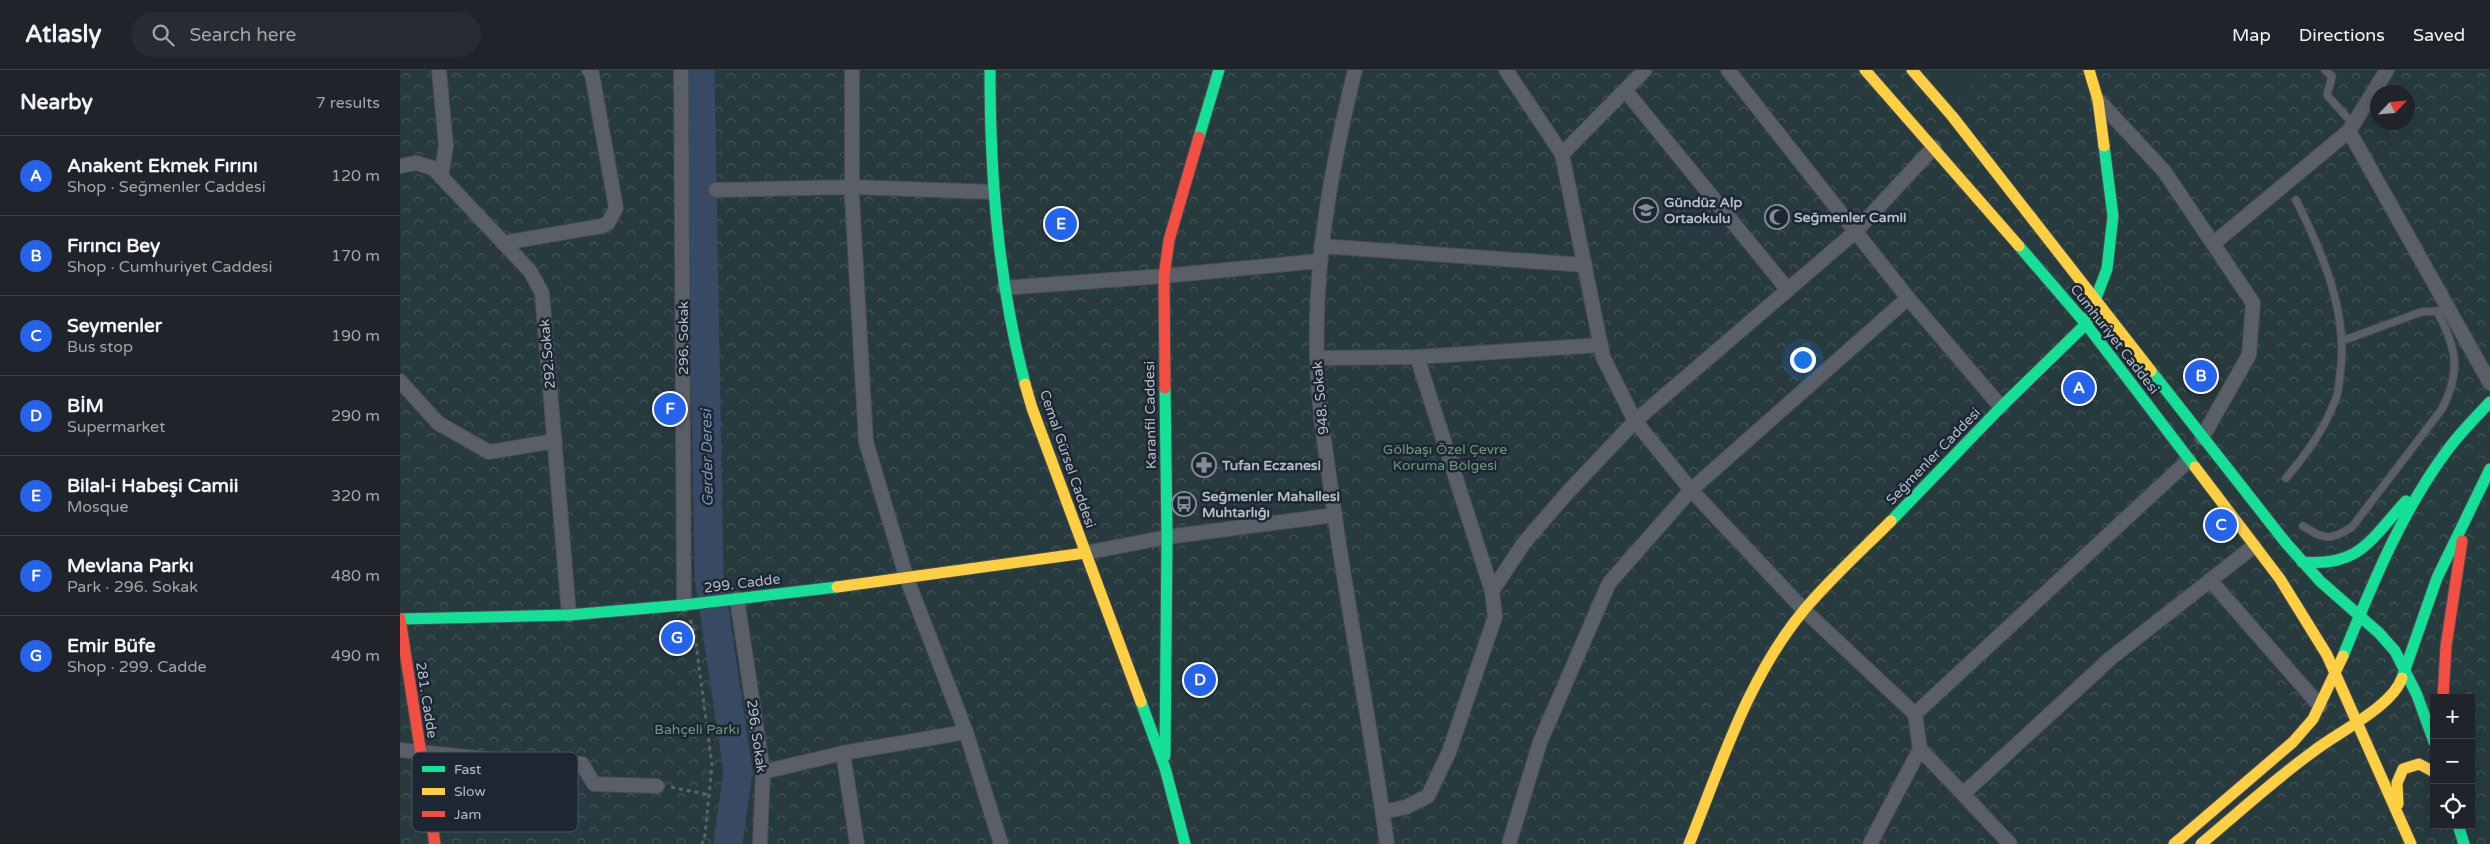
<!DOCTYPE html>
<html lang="en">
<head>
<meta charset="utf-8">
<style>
  body { margin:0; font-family:"Varela Round",sans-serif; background:#282c32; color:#f1f3f6 }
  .controls { position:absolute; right:15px; bottom:15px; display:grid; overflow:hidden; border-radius:0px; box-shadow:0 5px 20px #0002 }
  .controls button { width:45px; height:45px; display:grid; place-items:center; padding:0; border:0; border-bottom:1px solid #3d4147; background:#20242a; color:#f1f3f6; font:25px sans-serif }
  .compass { position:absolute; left:1970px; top:15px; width:45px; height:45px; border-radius:50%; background:#20242a; box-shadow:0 5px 20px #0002; rotate:64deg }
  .you { position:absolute; left:1402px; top:289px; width:18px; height:18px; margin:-12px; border:4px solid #fff; border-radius:50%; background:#1a73e8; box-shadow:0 0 0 8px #1a73e833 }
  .badge { display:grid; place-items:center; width:32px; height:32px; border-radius:50%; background:#2563eb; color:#fff; font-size:16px; font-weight:700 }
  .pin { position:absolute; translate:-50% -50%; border:2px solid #fff; box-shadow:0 1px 5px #0006 }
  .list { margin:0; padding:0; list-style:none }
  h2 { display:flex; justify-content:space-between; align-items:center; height:65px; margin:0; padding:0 20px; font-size:21px }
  h2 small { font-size:16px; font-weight:400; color:#a2a4a8 }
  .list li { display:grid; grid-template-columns:32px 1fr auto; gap:15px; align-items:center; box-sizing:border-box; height:80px; padding:0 20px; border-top:1px solid #3d4147 }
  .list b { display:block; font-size:19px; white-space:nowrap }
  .list p { margin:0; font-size:16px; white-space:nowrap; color:#a2a4a8 }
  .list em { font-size:16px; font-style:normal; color:#a2a4a8 }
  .icon { flex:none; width:28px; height:28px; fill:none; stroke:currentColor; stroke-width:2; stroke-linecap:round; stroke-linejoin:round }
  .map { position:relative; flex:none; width:2090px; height:774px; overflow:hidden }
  header { display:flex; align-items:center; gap:30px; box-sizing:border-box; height:70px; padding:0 25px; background:#20242a; border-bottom:1px solid #3d4147 }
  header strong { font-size:24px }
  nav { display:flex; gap:28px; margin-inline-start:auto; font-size:18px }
  .search { width:350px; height:45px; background:#282c32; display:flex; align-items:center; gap:12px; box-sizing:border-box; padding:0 18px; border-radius:28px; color:#a2a4a8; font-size:19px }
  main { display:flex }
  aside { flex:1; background:#20242a }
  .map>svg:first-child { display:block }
</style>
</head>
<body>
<header>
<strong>Atlasly</strong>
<div class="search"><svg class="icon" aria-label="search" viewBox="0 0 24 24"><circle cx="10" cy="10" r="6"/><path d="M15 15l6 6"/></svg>Search here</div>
<nav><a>Map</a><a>Directions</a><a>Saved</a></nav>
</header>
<main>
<aside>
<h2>Nearby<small>7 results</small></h2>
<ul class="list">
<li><span class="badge">A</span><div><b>Anakent Ekmek Fırını</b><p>Shop · Seğmenler Caddesi</p></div><em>120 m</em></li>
<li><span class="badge">B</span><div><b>Fırıncı Bey</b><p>Shop · Cumhuriyet Caddesi</p></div><em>170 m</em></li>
<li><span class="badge">C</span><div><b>Seymenler</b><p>Bus stop</p></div><em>190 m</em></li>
<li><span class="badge">D</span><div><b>BİM</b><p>Supermarket</p></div><em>290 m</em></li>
<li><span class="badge">E</span><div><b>Bilal-i Habeşi Camii</b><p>Mosque</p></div><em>320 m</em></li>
<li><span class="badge">F</span><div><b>Mevlana Parkı</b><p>Park · 296. Sokak</p></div><em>480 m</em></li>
<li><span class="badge">G</span><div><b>Emir Büfe</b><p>Shop · 299. Cadde</p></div><em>490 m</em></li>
</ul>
</aside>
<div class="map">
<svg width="2090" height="774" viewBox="0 0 2090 774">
  <defs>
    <pattern id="park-crowns" width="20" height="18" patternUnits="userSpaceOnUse" patternTransform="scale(1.25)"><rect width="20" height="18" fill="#273a3e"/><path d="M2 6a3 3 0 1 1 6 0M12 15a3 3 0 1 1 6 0" fill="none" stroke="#445559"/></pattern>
  </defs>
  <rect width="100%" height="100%" fill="#2a3038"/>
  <path fill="url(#park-crowns)" fill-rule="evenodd" d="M0,0H2090V774H0ZM1978,22H2008V52H1978ZM2034,628H2071V755H2034Z"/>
  <path fill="#273a3e" d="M1525,0H1579L1584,5L1554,33Z"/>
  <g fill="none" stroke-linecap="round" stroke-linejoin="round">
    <path stroke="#384963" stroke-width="29" d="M300,0L309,506L338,701L328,774"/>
    <defs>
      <g id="lane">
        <path d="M1925,0L1932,6L1927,25L1953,54"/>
        <path d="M1942,271L2021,242L2041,241"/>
        <path d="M1886,408C1908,382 1924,360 1936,328C1939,321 1939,312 1940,305C1949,244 1923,184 1896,130"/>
        <path d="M1903,456C1925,470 1930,471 1952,457L2042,339C2062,301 2056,277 2037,241"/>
      </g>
      <g id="street">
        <path d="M39,0L46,76L41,107"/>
        <path d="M281,0L284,535"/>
        <path d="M452,0V128L466,372L507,509L566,662L601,774"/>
        <path d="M955,0C932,94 914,190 917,288C918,341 928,395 935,448C951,557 972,665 987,774"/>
        <path d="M1106,0L1162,84"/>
        <path d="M1245,0L1162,84L1203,287L1235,351L1291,420L1404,540L1515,644L1520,679L1563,724L1711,588L1854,476"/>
        <path d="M1328,0L1508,228L1601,337"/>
        <path d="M1225,20L1388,220"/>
        <path d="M1698,30L1764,101L1853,233L1849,285L1802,368"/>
        <path d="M1949,61L2090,313"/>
        <path d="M0,96L16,93L33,98L130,201L142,223L169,545"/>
        <path d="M316,120L452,117L593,122"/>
        <path d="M103,173L202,156L208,153L216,138L192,4L189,0"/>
        <path d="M1814,173L1949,61L1987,0"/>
        <path d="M921,176L1185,195"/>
        <path d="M604,218L764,206L919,191"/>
        <path d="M1017,287L1092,521"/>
        <path d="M917,288L1017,287L1201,275"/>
        <path d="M0,311L38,353L89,382L155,371"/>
        <path d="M685,483L767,467L935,445"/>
        <path d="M1810,510L1920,636"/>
        <path d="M337,529L363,702L360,774"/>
        <path d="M1515,644L1789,390"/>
        <path d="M0,680L123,693L182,694L194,714L257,716"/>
        <path d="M443,683L457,774"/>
        <path d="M363,702L443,683L566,662"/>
        <path d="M1563,724L1610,774"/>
        <path d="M983,742L1006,737L1028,726L1049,682L1095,547L1092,521L1124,473L1168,422L1235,351L1455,162L1534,77"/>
        <path d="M1109,774L1140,672L1209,513L1291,420L1508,228"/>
        <path d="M1470,774L1520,679"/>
      </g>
      <g id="fast">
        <path d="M590,0C590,106 598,211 625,314"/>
        <path d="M799,67L819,0"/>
        <path d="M1619,176L1686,254L1795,397"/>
        <path d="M1751,301L1886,473L1920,511L1979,563L1995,581L2017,625L2034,672"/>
        <path d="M1491,451L1601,337L1686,254L1707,199L1713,146L1704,76"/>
        <path d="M1902,492C1960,497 1970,470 2006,431"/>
        <path d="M0,549L169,545L284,535L437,517"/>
        <path d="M1943,586C1972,515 2002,440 2049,378C2061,362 2076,347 2090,332"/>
        <path d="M2002,608L2037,508L2090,399"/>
        <path d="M741,632L765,698L785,774"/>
        <path d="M765,686L767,467L765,318"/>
        <path d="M2058,755L2064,774"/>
      </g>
      <g id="slow">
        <path d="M1465,0L1619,176"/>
        <path d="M1512,0L1552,46L1751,301"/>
        <path d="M1689,0L1698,30L1704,76"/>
        <path d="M625,314L632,338L741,632"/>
        <path d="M1795,397L1880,509L1927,585L2011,774"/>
        <path d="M437,517L685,483"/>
        <path d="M1998,734L1997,713L2003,699L2019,694L2034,702"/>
        <path d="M1289,774C1321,695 1348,607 1404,540C1430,509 1462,480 1491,451"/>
        <path d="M1774,774L1893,672L1913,649L1943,586"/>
        <path d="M1801,774C1838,743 1875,709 1914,681C1938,662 1992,637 2002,608"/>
      </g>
      <g id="jam">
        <path d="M765,318L764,206L769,170L799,67"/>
        <path d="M0,549L35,774"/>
        <path d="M2043,628L2046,576L2062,471"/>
      </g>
    </defs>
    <use href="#lane" stroke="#484c53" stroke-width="9"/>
    <use href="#street" stroke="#484c53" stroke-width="16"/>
    <use href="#fast" stroke="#484c53" stroke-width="13"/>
    <use href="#slow" stroke="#484c53" stroke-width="13"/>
    <use href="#jam" stroke="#484c53" stroke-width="13"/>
    <g stroke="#5d636a" stroke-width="3" stroke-dasharray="4 4" stroke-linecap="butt">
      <path d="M290,550L294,559L312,695L305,765L302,774"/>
      <path d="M271,717L309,725"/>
    </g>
    <use href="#lane" stroke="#5a5e66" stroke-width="7"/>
    <use href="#street" stroke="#5a5e66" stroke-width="14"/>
    <use href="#fast" stroke="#16e098" stroke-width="11"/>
    <use href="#slow" stroke="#ffcf43" stroke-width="11"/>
    <use href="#jam" stroke="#f24e42" stroke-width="11"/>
  </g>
  <defs>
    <symbol id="school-ring" viewBox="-11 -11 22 22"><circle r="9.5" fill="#1d2633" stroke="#848b96" stroke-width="1.5"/><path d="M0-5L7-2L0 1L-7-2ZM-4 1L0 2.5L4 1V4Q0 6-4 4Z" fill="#848b96"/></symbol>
    <symbol id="mosque-ring" viewBox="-11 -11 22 22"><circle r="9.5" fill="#1d2633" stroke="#848b96" stroke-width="1.5"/><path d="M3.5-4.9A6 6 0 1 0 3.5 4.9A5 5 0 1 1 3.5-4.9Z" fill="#848b96"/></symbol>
    <symbol id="pharmacy-ring" viewBox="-11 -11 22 22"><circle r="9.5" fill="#1d2633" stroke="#848b96" stroke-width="1.5"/><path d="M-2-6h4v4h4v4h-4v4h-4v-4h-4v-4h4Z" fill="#848b96"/></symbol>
    <symbol id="bus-ring" viewBox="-11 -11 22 22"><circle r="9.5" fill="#1d2633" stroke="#848b96" stroke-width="1.5"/><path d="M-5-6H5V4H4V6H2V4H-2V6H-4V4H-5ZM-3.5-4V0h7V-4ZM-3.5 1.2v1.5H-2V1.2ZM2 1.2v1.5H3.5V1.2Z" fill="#848b96"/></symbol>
  </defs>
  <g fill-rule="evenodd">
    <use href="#school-ring" x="1232" y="126" width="28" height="28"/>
    <use href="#mosque-ring" x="1363" y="133" width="28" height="28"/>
    <use href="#pharmacy-ring" x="790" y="381" width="28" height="28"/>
    <use href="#bus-ring" x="770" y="420" width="28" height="28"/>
  </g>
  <g text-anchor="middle" stroke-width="5" stroke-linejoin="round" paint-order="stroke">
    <g font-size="14" font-weight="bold" fill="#b4bcc9" stroke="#1d2633" text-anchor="start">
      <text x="1264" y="137">Gündüz Alp<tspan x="1264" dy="16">Ortaokulu</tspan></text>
      <text x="1394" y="152">Seğmenler Camii</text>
      <text x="822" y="400">Tufan Eczanesi</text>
      <text x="802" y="431">Seğmenler Mahallesi<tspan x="802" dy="16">Muhtarlığı</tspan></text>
    </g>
    <g font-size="14" fill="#b4bcc9" stroke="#1d2633">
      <text transform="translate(283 268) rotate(-90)" y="5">296. Sokak</text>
      <text transform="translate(1715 269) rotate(52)" y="5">Cumhuriyet Caddesi</text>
      <text transform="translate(147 284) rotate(-95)" y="5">292.Sokak</text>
      <text transform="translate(920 328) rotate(-95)" y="5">948. Sokak</text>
      <text transform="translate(750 345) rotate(-91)" y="5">Karanfil Caddesi</text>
      <text transform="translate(1533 386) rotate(-46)" y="5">Seğmenler Caddesi</text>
      <text transform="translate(668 389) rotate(71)" y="5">Cemal Gürsel Caddesi</text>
      <text transform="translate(342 513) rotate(-7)" y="5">299. Cadde</text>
      <text transform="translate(27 630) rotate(81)" y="5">281. Cadde</text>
      <text transform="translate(357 666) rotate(82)" y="5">296. Sokak</text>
    </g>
    <g font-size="14" fill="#6b9a76" stroke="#1d2633">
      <text x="1045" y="384">Gölbaşı Özel Çevre<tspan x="1045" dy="16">Koruma Bölgesi</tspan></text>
      <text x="297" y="664">Bahçeli Parkı</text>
    </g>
    <g font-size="15" font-style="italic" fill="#7c92b1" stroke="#1d2633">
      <text transform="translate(307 388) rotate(-91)" y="5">Gerder Deresi</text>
    </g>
  </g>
  <rect x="12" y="682" width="166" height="80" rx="8" fill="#1d2633" stroke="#4a5360" stroke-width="1"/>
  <rect x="22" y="696" width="23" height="6" fill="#16e098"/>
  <rect x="22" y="718" width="23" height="7" fill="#ffcf43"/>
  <rect x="22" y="741" width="23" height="6" fill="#f24e42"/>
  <g font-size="14" fill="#b4bcc9">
    <text x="54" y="704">Fast</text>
    <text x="54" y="726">Slow</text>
    <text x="54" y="749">Jam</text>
  </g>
</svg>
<div class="controls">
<button>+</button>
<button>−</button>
<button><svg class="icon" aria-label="locate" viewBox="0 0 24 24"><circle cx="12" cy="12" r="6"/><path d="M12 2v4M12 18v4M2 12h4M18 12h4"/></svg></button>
</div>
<svg class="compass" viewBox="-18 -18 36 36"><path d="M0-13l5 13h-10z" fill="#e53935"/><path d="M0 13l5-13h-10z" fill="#a2a4a8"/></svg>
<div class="you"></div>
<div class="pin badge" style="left:1679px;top:318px">A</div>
<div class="pin badge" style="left:1801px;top:306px">B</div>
<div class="pin badge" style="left:1821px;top:455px">C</div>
<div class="pin badge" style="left:800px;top:610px">D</div>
<div class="pin badge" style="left:661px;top:154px">E</div>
<div class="pin badge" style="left:270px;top:339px">F</div>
<div class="pin badge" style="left:277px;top:568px">G</div>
</div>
</main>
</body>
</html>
